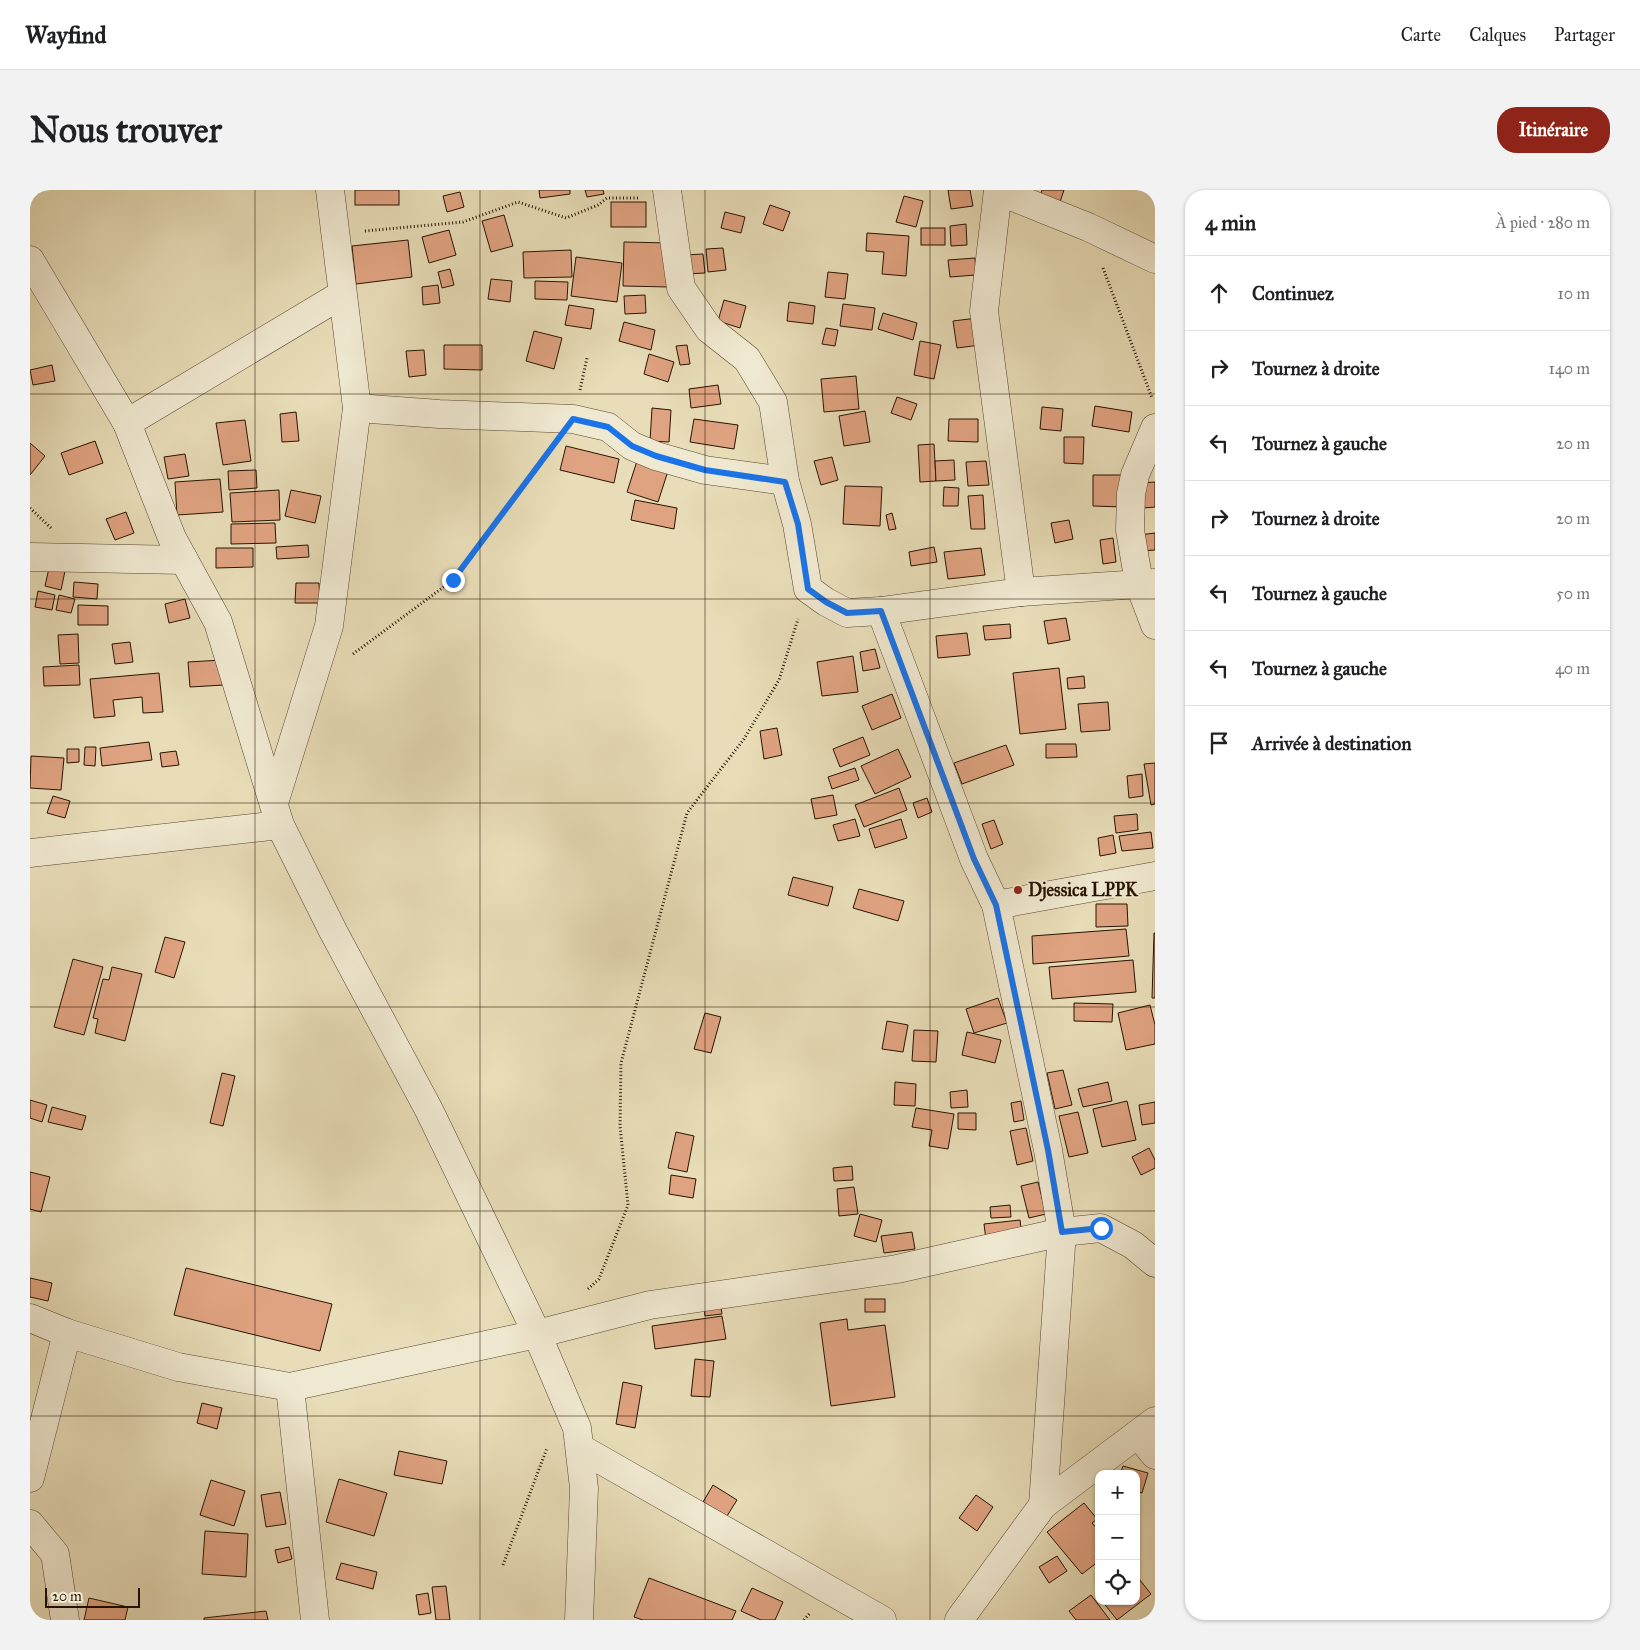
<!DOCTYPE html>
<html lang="fr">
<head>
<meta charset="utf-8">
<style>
  body { margin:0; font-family:"IM FELL Great Primer",serif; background:#f2f2f2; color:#202124 }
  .controls { position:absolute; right:15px; bottom:15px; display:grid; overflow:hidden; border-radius:10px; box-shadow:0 1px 4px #0004 }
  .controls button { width:45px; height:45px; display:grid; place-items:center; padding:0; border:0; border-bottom:1px solid #e0e0e0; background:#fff; color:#202124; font:25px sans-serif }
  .scale { position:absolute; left:15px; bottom:12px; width:95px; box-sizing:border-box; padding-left:5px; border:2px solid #271300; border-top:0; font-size:14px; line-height:18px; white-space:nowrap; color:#271300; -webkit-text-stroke:4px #f0e9d1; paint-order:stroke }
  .stop { position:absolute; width:15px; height:15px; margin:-11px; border:4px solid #1a73e8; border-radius:50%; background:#fff }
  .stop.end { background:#1a73e8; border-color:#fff; box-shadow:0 1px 5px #0008 }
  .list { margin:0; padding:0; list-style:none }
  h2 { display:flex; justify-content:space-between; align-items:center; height:65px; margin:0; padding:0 20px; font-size:21px }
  h2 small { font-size:16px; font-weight:400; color:#757577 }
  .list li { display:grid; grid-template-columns:32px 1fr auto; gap:15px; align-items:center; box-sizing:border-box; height:75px; padding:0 20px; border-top:1px solid #e0e0e0 }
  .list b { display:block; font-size:19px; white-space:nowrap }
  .list em { font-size:16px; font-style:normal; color:#757577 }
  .icon { flex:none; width:28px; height:28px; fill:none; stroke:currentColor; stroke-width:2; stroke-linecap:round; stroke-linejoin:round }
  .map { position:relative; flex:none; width:1125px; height:1430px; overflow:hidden; border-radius:20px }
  header { display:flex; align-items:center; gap:30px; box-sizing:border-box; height:70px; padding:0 25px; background:#fff; border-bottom:1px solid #e0e0e0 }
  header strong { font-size:24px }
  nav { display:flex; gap:28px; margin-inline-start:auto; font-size:18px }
  .intro { display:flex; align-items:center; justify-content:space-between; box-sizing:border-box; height:120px; padding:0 30px }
  h1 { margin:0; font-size:35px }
  .button { padding:12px 22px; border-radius:20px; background:#8f2418; color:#fff; font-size:18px; font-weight:700 }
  main { display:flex; gap:30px; padding:0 30px }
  aside { flex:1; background:#fff; border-radius:20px; box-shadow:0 1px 4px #0004 }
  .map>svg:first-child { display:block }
</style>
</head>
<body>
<header>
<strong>Wayfind</strong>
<nav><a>Carte</a><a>Calques</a><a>Partager</a></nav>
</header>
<div class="intro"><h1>Nous trouver</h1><a class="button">Itinéraire</a></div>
<main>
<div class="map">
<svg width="1125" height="1430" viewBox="0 0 1125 1430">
  <rect width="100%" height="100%" fill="#e8ddb8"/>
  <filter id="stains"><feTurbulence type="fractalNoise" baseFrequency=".004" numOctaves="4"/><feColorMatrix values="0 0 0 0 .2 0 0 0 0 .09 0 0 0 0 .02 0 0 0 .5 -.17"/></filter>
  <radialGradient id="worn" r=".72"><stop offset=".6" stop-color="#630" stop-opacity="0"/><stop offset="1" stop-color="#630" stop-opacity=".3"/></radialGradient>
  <g fill="#e0a381" stroke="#271300">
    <rect x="325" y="0" width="44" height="15"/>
    <path d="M509,0H540V4L510,8Z"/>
    <path d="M555,0H573L574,4L557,7Z"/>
    <path d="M918,0H940L943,16L921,19Z"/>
    <path d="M1012,0H1034L1029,15L1009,9Z"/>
    <path d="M430,2L434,17L417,22L413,6Z"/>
    <path d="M874,6L893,11L886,37L866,32Z"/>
    <rect x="581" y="12" width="35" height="25"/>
    <path d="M740,15L760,22L753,41L733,34Z"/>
    <path d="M695,22L715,27L711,43L691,38Z"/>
    <path d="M474,25L483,56L461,62L452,31Z"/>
    <path d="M936,34L937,55L921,56L920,36Z"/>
    <rect x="891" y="38" width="24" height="17"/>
    <path d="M419,40L426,65L399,73L392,47Z"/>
    <path d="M837,43L879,46L876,86L852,84L854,62L836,61Z"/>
    <path d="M378,50L382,87L326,94L322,56Z"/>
    <path d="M594,52L640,53V97L593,96Z"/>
    <path d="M693,58L696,80L678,82L676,59Z"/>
    <path d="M541,60L542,87L494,88L493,62Z"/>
    <path d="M673,64L675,83L656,84L655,65Z"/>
    <path d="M546,67L592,73L587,112L541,106Z"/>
    <path d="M945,68L946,85L920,87L918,70Z"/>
    <path d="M420,79L424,95L412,98L408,82Z"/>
    <path d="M798,82L818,84L815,109L795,107Z"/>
    <path d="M461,89L482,91L480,112L458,109Z"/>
    <path d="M505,91L538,92L537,110L505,109Z"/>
    <path d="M408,95L410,113L393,115L392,97Z"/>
    <path d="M615,105L616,123L595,124L594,106Z"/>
    <path d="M694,110L716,116L710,138L688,131Z"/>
    <path d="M759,112L785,116L783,134L757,131Z"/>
    <path d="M813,114L845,118L842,140L810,136Z"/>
    <path d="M539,115L564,119L561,139L535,135Z"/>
    <path d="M853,123L887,133L883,150L848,139Z"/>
    <path d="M955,127L958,154L927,158L923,131Z"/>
    <path d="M594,132L625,140L621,160L589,151Z"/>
    <path d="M796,138L808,140L805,156L792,154Z"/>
    <path d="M504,141L532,148L524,179L496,171Z"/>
    <path d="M890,151L911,155L904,189L884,185Z"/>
    <path d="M414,155H452V180L414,179Z"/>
    <path d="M657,155L660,174L650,175L646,156Z"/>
    <path d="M394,160L396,185L379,187L376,161Z"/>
    <path d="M619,164L644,172L638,192L614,184Z"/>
    <path d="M22,175L25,191L3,195L0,180Z"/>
    <path d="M826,186L829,219L794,222L791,189Z"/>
    <path d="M688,195L691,214L661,218L659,199Z"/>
    <path d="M867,207L887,214L881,230L861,223Z"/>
    <path d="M1065,216L1102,222L1099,242L1062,236Z"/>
    <path d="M1012,217L1033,219L1031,241L1010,239Z"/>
    <path d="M622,218L641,220L639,252L620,251Z"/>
    <path d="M835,221L840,252L814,256L809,226Z"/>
    <path d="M266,222L269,251L252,252L250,224Z"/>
    <path d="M664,229L708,235L704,259L660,252Z"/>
    <path d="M919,229H948V252L918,251Z"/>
    <path d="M215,230L221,271L193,275L186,233Z"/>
    <path d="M1034,247H1054L1053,274L1034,273Z"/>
    <path d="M65,251L73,273L39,285L31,263Z"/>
    <path d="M0,253L15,266L0,285Z"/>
    <path d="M904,254L906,291L890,292L888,255Z"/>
    <path d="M536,256L589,269L584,293L530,280Z"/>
    <path d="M155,264L159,286L138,289L134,267Z"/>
    <path d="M802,267L808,290L791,295L784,271Z"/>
    <path d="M924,270L925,290L906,291L905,271Z"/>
    <path d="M607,271L638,281L628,312L597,302Z"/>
    <path d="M956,271L959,295L938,296L936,272Z"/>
    <path d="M226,280L227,298L199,300L198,281Z"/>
    <path d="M1063,285H1094V317L1063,316Z"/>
    <path d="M190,289L193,322L147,325L145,292Z"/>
    <path d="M1125,292V317L1113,318L1111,293Z"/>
    <path d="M815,296L852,297L850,336L813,334Z"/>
    <path d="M914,297L929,298L928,316H913Z"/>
    <path d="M249,300L250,330L202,332L200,303Z"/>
    <path d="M261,300L291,306L285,333L255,326Z"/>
    <path d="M953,305L955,339H941L938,306Z"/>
    <path d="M605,310L647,318L644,339L601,330Z"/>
    <path d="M96,322L104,343L85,350L76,329Z"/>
    <path d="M862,323L866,339L859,340L856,325Z"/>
    <path d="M1039,330L1043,349L1025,353L1021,333Z"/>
    <path d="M245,333L246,353L201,354V334Z"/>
    <path d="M1125,343V360L1111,361L1109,345Z"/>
    <path d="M1083,348L1086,372L1073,374L1070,350Z"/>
    <path d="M278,355L279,367L247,369L246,357Z"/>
    <path d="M904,357L907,372L881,376L879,362Z"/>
    <path d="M186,358H223V377L186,378Z"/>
    <path d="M951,358L955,385L918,389L914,362Z"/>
    <path d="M19,378L35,381L31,400L15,396Z"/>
    <path d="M44,392L68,394L67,409L43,407Z"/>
    <path d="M266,393H289L290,413H265Z"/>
    <path d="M8,401L25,405L22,420L5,417Z"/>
    <path d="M29,405L45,409L41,423L26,420Z"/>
    <path d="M155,409L160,428L139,433L135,414Z"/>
    <path d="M48,415L78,416V435H48Z"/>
    <path d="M1036,428L1040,450L1018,454L1014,431Z"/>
    <path d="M980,434L981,448L955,450L953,436Z"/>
    <path d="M937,443L940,465L908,468L906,446Z"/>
    <path d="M48,444L49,473L30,474L28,445Z"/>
    <path d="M100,452L103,472L85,474L82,454Z"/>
    <path d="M845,459L850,478L833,481L830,462Z"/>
    <path d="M823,466L828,502L792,506L787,472Z"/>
    <path d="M192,470L194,495L160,497L158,472Z"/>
    <path d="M49,475L50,495L14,496L13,477Z"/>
    <path d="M1029,478L1036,539L990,544L983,483Z"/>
    <path d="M129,483L133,522L113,523L112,507L83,510L85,526L64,528L60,489Z"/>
    <path d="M1054,486L1055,498L1038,499L1037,488Z"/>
    <path d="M862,504L871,528L842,540L832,516Z"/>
    <path d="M1078,512L1080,540L1051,542L1048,514Z"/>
    <path d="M747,538L752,565L734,569L730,541Z"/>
    <path d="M833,547L840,565L810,577L803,559Z"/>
    <path d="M119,552L122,570L72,576L70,558Z"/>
    <path d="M1016,554H1046L1047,567L1016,568Z"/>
    <path d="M976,555L984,575L932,594L924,573Z"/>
    <path d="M55,557H66L65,576L54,575Z"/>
    <path d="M37,559H49V572L37,573Z"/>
    <path d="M868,559L881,587L845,604L831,576Z"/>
    <path d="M146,561L149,575L132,577L130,563Z"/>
    <path d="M1,566L34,568L31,600L0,598Z"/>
    <path d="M1125,573V614L1121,615L1114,574Z"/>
    <path d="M825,578L829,590L802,599L798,587Z"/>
    <path d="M1112,584L1113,606L1099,608L1097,586Z"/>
    <path d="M869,598L877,620L834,637L825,615Z"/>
    <path d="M803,605L807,625L785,629L781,609Z"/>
    <path d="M23,606L40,611L35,628L17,623Z"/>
    <path d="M897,608L902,622L888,628L883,613Z"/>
    <path d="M1107,624L1108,640L1086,643L1084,626Z"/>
    <path d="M825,629L830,646L808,651L803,635Z"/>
    <path d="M871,629L877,648L845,658L839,639Z"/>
    <path d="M964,630L973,654L961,659L952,634Z"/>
    <path d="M1121,642L1123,658L1092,661L1089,646Z"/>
    <path d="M1083,645L1086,663L1070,666L1068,648Z"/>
    <path d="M763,687L803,697L798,716L758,705Z"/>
    <path d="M829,699L874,711L868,731L823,718Z"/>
    <path d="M1066,714H1097L1098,736L1066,737Z"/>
    <path d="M1096,739L1099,766L1003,774L1002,746Z"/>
    <path d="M1124,743H1125V808H1122Z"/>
    <path d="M135,747L155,752L144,788L125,782Z"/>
    <path d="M43,769L73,777L54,845L24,837Z"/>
    <path d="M1103,770L1106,802L1022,809L1019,777Z"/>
    <path d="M82,777L112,784L95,851L65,843L68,829L63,828L73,789L79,790Z"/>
    <path d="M968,808L977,833L944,843L936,819Z"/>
    <path d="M1044,813L1083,814L1082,832L1044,831Z"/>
    <path d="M1120,815L1125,835V854L1096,860L1088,823Z"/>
    <path d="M675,823L691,827L681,863L664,859Z"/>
    <path d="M857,831L878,835L873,862L852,859Z"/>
    <path d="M884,840L908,841L906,872L882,871Z"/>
    <path d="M937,842L971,850L965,873L932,865Z"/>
    <path d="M1033,880L1042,915L1025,919L1017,883Z"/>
    <path d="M192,883L205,886L193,936L180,933Z"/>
    <path d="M865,892L886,894L885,916L864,915Z"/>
    <path d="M1078,892L1082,911L1053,917L1048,899Z"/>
    <path d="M937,900L938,917L921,918L920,902Z"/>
    <path d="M0,910L17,915L12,932L0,928Z"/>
    <path d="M991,911L994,930L984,932L981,913Z"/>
    <path d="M1097,911L1106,950L1072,957L1063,919Z"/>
    <path d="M1125,912V933L1112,935L1109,915Z"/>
    <path d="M22,917L56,926L52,940L18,932Z"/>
    <path d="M886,918L924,924L918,959L899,956L902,940L882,937Z"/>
    <path d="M1048,922L1058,963L1039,967L1029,926Z"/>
    <path d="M928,923H946V940L928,939Z"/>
    <path d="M996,938L1003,971L987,975L980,941Z"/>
    <path d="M646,942L664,946L657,982L638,978Z"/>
    <path d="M1119,958L1125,970V978L1111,985L1102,967Z"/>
    <path d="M822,976L823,990L804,991L803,978Z"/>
    <path d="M0,982L20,987L11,1022L0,1019Z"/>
    <path d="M641,985L666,989L663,1008L639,1004Z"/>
    <path d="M1008,992L1016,1024L999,1028L991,996Z"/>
    <path d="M824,997L828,1024L809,1026L807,999Z"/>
    <path d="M980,1015L981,1027L961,1028L960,1017Z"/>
    <path d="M830,1024L852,1030L846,1052L824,1046Z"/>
    <path d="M990,1030L992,1045L956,1050L954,1034Z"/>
    <path d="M882,1042L885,1059L854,1063L851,1046Z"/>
    <path d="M156,1078L302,1114L290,1161L144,1125Z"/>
    <path d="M0,1088L22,1093L18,1111L0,1107Z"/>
    <rect x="835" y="1109" width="20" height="13"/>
    <path d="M690,1110L692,1124L675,1126L673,1111Z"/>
    <path d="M692,1126L696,1149L625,1159L622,1136Z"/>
    <path d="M817,1129L818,1140L855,1135L865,1207L801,1216L790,1133Z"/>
    <path d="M665,1169L684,1171L680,1207L661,1206Z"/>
    <path d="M593,1192L612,1196L605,1238L586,1234Z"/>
    <path d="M172,1213L192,1218L187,1239L167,1233Z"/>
    <path d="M369,1261L417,1271L412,1294L364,1285Z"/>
    <path d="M1093,1276L1118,1283L1112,1303L1106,1301V1284H1090Z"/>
    <path d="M309,1289L357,1303L344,1346L296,1332Z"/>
    <path d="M181,1290L215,1301L204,1336L170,1325Z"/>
    <path d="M683,1295L707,1310L697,1326L673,1312Z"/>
    <path d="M250,1302L256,1334L236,1337L231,1305Z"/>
    <path d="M946,1305L963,1317L947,1341L929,1328Z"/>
    <path d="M1054,1313L1067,1329L1062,1333L1069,1341V1371L1052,1384L1017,1342Z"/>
    <path d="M175,1341L218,1344L216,1387L172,1384Z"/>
    <path d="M259,1357L262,1369L248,1373L245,1360Z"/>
    <path d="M1027,1366L1037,1381L1019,1393L1009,1377Z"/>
    <path d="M311,1373L347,1382L343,1399L306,1389Z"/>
    <path d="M1106,1385L1121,1404L1087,1430L1072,1411H1106Z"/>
    <path d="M619,1388L706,1421L702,1430H613L604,1427Z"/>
    <path d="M416,1396L420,1430H406L402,1397Z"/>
    <path d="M722,1398L753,1412L745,1430H731L711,1421Z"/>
    <path d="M398,1403L401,1423L389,1425L386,1405Z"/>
    <path d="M1061,1405L1080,1430H1046L1039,1421Z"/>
    <path d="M59,1408L98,1417L95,1430H54Z"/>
    <path d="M236,1421L238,1430H174V1428Z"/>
  </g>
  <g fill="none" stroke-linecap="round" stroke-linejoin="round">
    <defs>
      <g id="street">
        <path d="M637,0L651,98L679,139L717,169L743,212L755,291L767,334L778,399L796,412L817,423L851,421L991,402L1125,393"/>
        <path d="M968,0L954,121L991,402"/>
        <path d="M968,1L1058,37L1125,69"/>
        <path d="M0,70L97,233L142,348L188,432L250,635L303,741L399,920L507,1144L547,1238L554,1298L549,1430"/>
        <path d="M327,218L409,224L543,229L578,237L602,256L626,266L675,280L755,291"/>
        <path d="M97,233L311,105"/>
        <path d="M1125,238L1105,285L1101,304L1100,340L1109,393L1125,435"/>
        <path d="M0,367L154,370"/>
        <path d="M851,421L944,669L966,715L1018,960L1032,1042L1013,1315"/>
        <path d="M244,613L299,436L327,218L300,0"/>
        <path d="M0,663L250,635"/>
        <path d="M966,715L1125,686"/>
        <path d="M0,1128L37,1143L148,1177L260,1197L507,1144L620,1115L867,1079L1032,1042L1071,1038L1103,1055L1125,1073"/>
        <path d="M260,1197L285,1430"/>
        <path d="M1108,1244L1125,1265"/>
        <path d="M550,1258L852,1430"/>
        <path d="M0,1288L37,1143"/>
        <path d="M0,1334L25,1364L35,1430"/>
        <path d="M929,1430L1013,1315L1125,1231"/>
      </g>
    </defs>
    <use href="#street" stroke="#57462e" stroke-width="29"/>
    <g stroke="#271300" stroke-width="3" stroke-dasharray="1 2.5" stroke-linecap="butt">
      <path d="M335,41L433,32L488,12L536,28L568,15L577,8H608"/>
      <path d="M1073,78L1122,208"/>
      <path d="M550,200L557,168"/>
      <path d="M0,318L21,338"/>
      <path d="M323,464L423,390L521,258"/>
      <path d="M558,1099L569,1089L598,1015L590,936L591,873L657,623L714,549L749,490L768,429"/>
      <path d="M473,1375L517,1258"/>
      <path d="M774,1430L780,1423"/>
    </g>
    <use href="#street" stroke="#f0e9d1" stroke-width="28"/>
  </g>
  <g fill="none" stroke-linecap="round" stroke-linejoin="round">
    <path stroke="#1a73e8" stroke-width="6" d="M423,390L543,229L578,237L602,256L626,266L675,280L755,292L768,334L778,399L796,412L817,423L851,421L944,669L966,715L1018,960L1032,1042L1071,1038"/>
  </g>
  <path fill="none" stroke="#271300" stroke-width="1" stroke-opacity="0.55" d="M225,0V1430M450,0V1430M675,0V1430M900,0V1430M0,204H1125M0,409H1125M0,613H1125M0,817H1125M0,1021H1125M0,1226H1125"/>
  <circle fill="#8f2418" stroke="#f0e9d1" stroke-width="2" cx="988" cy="700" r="5"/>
  <g text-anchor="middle" stroke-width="4" stroke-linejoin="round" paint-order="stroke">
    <g font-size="18" font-weight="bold" fill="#271300" stroke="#f0e9d1" text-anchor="start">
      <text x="998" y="706">Djessica LPPK</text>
    </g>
  </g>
  <rect width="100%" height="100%" filter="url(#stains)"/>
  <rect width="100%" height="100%" fill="url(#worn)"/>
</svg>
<div class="controls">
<button>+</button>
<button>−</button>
<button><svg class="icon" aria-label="locate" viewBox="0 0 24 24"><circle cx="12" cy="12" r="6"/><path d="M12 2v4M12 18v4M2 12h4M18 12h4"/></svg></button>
</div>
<div class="scale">20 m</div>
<div class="stop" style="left:1071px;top:1038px"></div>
<div class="stop end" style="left:423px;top:390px"></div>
</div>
<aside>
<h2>4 min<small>À pied · 280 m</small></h2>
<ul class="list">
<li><svg class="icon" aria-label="ahead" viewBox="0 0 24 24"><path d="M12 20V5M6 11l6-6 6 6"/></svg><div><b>Continuez</b></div><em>10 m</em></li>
<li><svg class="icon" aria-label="right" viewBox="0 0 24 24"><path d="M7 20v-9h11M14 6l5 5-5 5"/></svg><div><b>Tournez à droite</b></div><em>140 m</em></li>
<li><svg class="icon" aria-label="left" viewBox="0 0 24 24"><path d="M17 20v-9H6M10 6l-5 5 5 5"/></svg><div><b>Tournez à gauche</b></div><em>20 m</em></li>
<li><svg class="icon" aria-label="right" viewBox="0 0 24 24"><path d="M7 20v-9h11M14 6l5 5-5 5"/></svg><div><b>Tournez à droite</b></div><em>20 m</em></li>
<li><svg class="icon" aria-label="left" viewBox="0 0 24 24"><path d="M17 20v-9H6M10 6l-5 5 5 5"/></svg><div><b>Tournez à gauche</b></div><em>50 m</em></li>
<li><svg class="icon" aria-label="left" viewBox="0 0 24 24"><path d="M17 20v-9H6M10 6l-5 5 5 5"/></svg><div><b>Tournez à gauche</b></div><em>40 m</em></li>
<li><svg class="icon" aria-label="arrive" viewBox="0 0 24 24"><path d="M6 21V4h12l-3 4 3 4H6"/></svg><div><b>Arrivée à destination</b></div></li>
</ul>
</aside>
</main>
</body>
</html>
